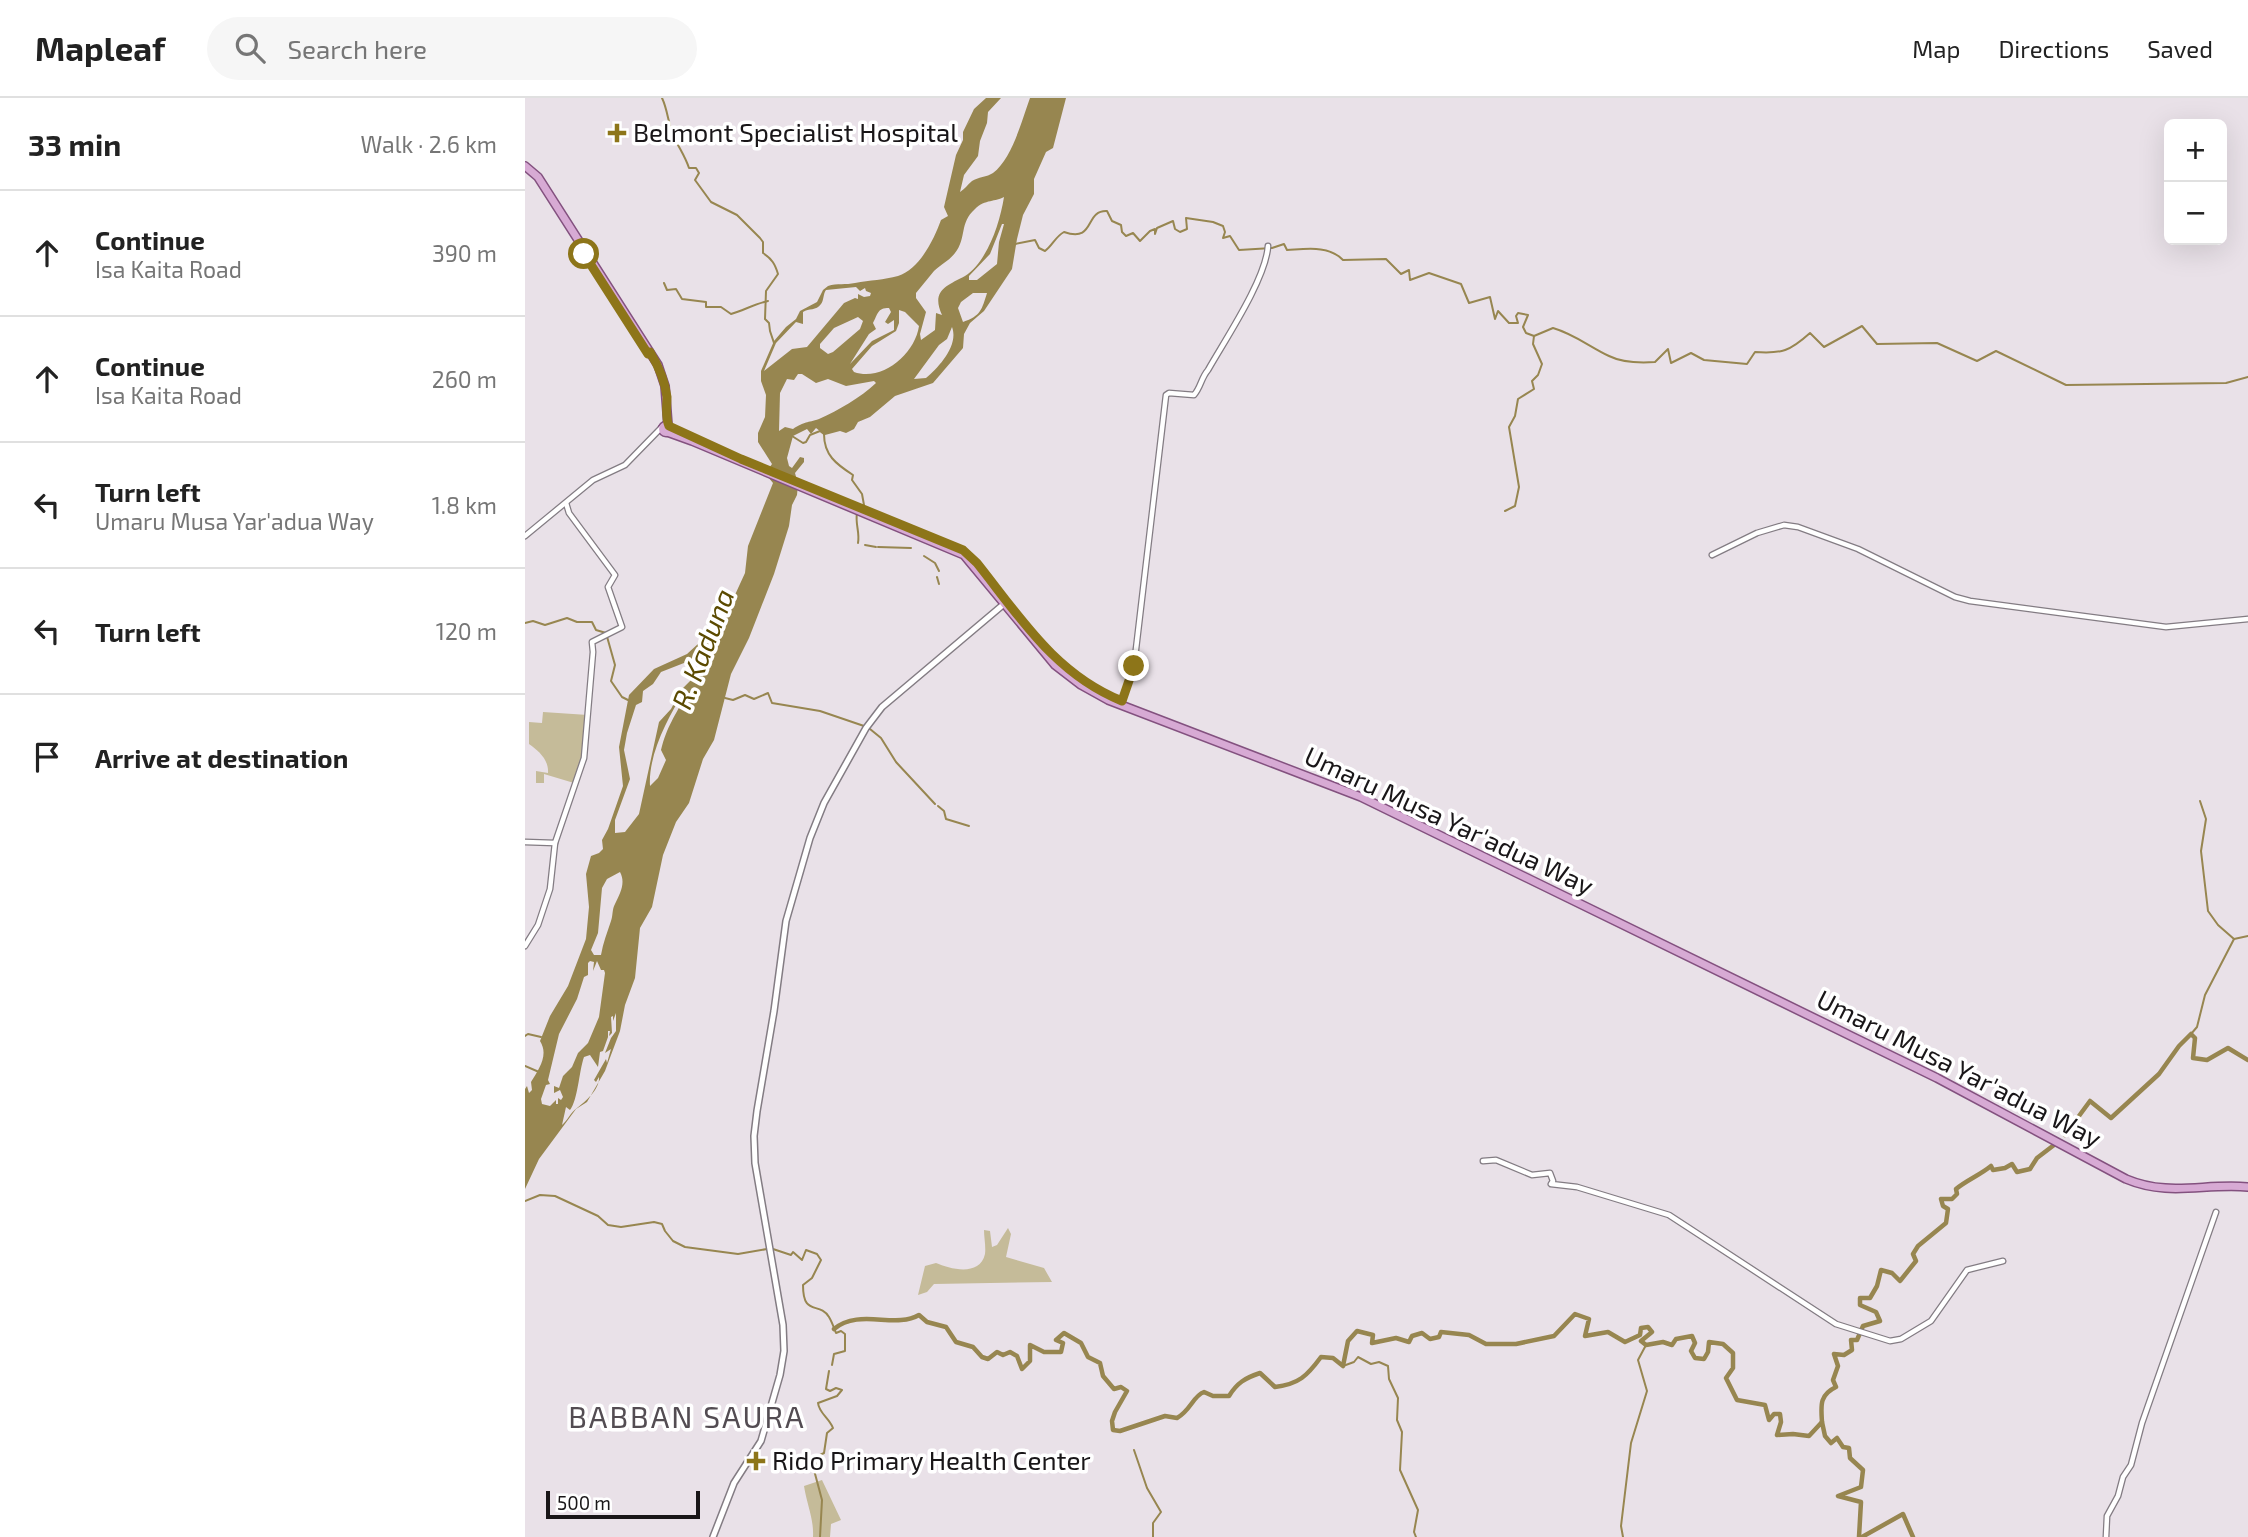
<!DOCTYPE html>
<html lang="en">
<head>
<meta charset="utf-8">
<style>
  body { margin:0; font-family:"Exo 2",sans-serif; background:#f6f6f6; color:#222 }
  .controls { position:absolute; right:21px; top:21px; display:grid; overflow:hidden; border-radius:10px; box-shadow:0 7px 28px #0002 }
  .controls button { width:63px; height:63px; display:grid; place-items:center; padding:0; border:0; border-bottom:2px solid #e0e0e0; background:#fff; color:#222; font:35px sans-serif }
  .scale { position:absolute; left:21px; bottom:18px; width:154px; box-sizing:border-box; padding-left:7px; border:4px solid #191618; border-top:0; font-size:19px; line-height:24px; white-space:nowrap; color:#191618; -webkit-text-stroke:5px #fff; paint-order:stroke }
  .stop { position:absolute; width:21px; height:21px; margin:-16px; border:5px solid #8d7519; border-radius:50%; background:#fff }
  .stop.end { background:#8d7519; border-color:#fff; box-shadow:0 2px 7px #0008 }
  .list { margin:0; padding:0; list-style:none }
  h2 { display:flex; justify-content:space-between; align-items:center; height:91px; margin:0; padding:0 28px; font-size:30px }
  h2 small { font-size:23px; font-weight:400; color:#767676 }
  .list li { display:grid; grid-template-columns:46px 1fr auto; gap:21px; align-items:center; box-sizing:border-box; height:126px; padding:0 28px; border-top:2px solid #e0e0e0 }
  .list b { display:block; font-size:26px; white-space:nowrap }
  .list p { margin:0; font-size:23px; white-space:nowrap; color:#767676 }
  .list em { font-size:23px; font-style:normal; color:#767676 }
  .icon { flex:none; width:38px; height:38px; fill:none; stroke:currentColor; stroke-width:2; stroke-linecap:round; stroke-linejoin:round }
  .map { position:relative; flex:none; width:1723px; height:1439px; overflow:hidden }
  header { display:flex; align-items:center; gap:42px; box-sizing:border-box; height:98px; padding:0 35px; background:#fff; border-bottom:2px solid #e0e0e0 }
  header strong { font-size:33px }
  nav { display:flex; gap:38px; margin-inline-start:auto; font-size:24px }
  .search { width:490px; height:63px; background:#f6f6f6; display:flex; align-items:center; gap:18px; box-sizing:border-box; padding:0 24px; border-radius:38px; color:#767676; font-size:26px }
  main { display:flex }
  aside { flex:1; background:#fff }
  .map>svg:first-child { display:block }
</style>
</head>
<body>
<header>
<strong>Mapleaf</strong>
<div class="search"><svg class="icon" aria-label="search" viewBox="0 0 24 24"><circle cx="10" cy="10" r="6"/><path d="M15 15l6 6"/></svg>Search here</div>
<nav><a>Map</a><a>Directions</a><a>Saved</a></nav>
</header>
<main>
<aside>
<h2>33 min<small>Walk · 2.6 km</small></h2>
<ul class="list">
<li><svg class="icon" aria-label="ahead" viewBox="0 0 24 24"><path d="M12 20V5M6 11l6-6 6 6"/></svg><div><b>Continue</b><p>Isa Kaita Road</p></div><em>390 m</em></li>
<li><svg class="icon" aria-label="ahead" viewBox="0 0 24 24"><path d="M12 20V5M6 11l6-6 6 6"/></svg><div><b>Continue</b><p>Isa Kaita Road</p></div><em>260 m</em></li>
<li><svg class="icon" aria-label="left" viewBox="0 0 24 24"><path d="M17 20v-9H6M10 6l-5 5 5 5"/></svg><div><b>Turn left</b><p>Umaru Musa Yar'adua Way</p></div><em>1.8 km</em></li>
<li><svg class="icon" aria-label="left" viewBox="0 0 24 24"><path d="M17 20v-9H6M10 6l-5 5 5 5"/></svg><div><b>Turn left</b></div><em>120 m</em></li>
<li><svg class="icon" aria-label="arrive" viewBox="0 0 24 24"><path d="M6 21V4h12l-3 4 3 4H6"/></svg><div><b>Arrive at destination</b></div></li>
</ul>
</aside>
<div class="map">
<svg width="1723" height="1439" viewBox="0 0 1723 1439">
  <rect width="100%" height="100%" fill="#e9e1e8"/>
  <g fill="#c5bb99">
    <path d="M18,614L63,617L60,652L49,685L19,676V685H11V673L23,675C24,662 14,653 4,646V624L17,625Z"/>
    <path d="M483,1130L486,1136L481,1159L519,1170L527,1184L409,1186L402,1194L393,1197L400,1168L411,1165C425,1171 455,1179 460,1156C461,1149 459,1139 459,1132L465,1133L467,1149L472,1147Z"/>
    <path d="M297,1382L316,1422L306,1426L305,1439H288C289,1421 282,1407 279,1388Z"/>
  </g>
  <path fill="#978650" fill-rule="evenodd" d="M461,0H476L463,14L462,25L455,43L453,58L439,77L435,94C440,91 442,87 447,83C453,79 462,79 468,75C487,61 497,22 505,0H541L528,50L521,54L509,81V96L498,117L492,141L487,171L459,213L445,225L439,236L438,250L408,285L370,298L345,319L333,324L329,331L321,335L315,333L300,337L291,330L286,336L282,331L268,338L262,360L264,368L267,370L275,359L279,360V364L270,375L273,386L272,397L267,407L264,428L249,476L224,540L206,576L189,642L178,661L164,705L151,724L138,757L127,809L115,830L110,880L100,907L95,933L80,973L62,1004L51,1011L14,1061L0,1091V991L2,988L4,995L7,992L6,984C14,971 24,957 15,943L25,918L43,888L61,841L64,809L61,776L66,758L74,755L78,751L77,742L83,731L98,688L94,649L104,597L129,571L162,556L198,523L220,475L223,448L248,385L243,379L242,373L247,366L233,344V335L240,319L241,297L236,283V273L249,243L261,229L271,221L275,213L292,204L298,192L303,188C312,185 321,187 330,185C345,182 359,182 373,178C395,171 409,141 416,122L423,118L419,109L431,57L438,42V34L449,11ZM479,99C476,118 469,141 459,157C455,164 447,174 440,178C421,188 406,193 417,217L411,215L410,232L396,242L395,236L401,214L391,200V195C397,188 403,180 409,173C415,167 424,163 430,155C442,140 434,125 450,111C460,101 471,104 479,99ZM477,126H479L474,144L472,166L452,182H444V178L465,156ZM331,189L335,193L340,190L341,193L346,195L345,198L339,199L333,196V201L330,200L319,205L282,249L267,251L239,273L251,245L271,224L278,226V214C284,210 291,213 296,206C299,202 298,196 301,192ZM448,195H462C457,211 456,218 438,224L433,210L436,204ZM364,210L366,214L360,224L363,226L369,222V232L347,243L325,266L344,236L351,231L348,225C353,216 352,210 364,210ZM374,212L380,214L394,228C390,256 357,284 329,274L327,271L347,248L371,233L374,225ZM333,219L338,223L335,231L308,254L303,256L295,250V246L309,230ZM427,229C434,247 414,269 401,280L389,281L414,247L422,241ZM273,276H277L291,285L303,281L321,288L349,283L351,285C335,300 314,312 294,321C282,325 280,323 268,331L260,329L254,333L255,295L262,281L269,282ZM187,548V552L177,569L181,576L175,575L173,579L168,580L156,592L146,611L134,624L114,716L100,734L90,735V722L105,681L99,652L102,635L111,607L117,604L118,593L128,586L136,574L159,565L162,568L164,567ZM159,594L161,597C150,618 142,628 136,652L141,662L133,680L125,688C123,657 143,619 159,594ZM95,774C101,785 95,796 90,806C87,811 88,818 86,823C82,835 78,845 76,857H69L66,852L73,835L77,790L82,781ZM65,863L69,864L68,873L72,863L76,872H79L80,875L74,919L63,945L53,955L47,969L38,978L34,990L29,988V995L35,992L38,999L36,1002L33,1000V1006H31V1002L25,1008L17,1006L16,1001L21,987L25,986L23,982L34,936L52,901L59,879L63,877V865ZM91,915V933L86,940L80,955L86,951L82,965L81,961L69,982L71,984L74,979C75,991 61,1003 52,1010C46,1014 42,1023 37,1027L41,1009L45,1012C53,1002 54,973 59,959L65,957L73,969L75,954L78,953L83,939V933H85L84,938L87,935L86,919L88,918V923Z"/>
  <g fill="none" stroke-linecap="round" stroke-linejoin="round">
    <g stroke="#978650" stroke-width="2">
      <path d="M137,0C143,12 143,27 149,39C154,50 160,58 164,70H171L174,75L170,82L186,104L212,117L235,140L238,144V155C247,161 250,166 253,176L241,193L240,221L244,225L245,233L249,245"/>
      <path d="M490,146L510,142L514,150L520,153C528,147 530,139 539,134C571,145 559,112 582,113L587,123L596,127L597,134L601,138L608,135L615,143L625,133L630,131V136L632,130L648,123L650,131L655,134L662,131L661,120L688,124L698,128L700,134L698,140L705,138L714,152L747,150L759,146L762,152C781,151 804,147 818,162L861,161L876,176L884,172L885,182L904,175L936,186L944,205L965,199L970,221L973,213L984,225H993L991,218L993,215L1003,217L998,229L1001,235L1009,238L1028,230C1049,236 1065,249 1084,258C1098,265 1115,265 1130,264L1143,251L1146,265L1166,255L1179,262L1222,266L1230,254C1257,256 1265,253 1285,235L1299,249L1337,228L1352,246L1412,245L1452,263L1471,253L1541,287L1701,285L1723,279"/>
      <path d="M139,185L142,192L151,191L157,201L181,204V209H196L206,216C219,212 230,206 243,203"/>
      <path d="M267,338L278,345L281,344L285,337L295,333L299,336C299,357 311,366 328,377L327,382L337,396L339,407L335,408"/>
      <path d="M980,413L990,408L994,389L984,329L990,318L993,301L1009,291L1007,283L1013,277L1017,266L1008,246L1009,238"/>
      <path d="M332,415C330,426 335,434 333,445"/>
      <path d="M340,447L351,449"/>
      <path d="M353,449L386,450"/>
      <path d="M399,458L410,465L414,473"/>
      <path d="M412,479L414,486"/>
      <path d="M0,525L8,523L20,527L42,520L52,524H67L71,532L81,535L90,567L86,583L97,599L103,602"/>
      <path d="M200,600L208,602L220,597L229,601L243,595L247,605L295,613L339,628"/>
      <path d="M345,631L356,640L371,664L410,706"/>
      <path d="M1675,703L1681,721L1676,753L1683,813L1693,827L1709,841"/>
      <path d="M413,708L419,713L421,721L444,728"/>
      <path d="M1666,936L1672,929L1680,897L1709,841L1723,838"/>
      <path d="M0,938L3,936L16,939"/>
      <path d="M0,968L14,974"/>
      <path d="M0,1103L15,1097L30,1098L73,1118L83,1127L96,1129L129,1124L137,1126L140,1133L148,1143L160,1149L213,1156L242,1151"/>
      <path d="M248,1151L266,1157L268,1154L277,1162L281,1152L292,1156L296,1162L287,1180L278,1187C278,1219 294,1203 304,1219C307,1224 309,1230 311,1235L316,1233L320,1236V1253L309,1256L307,1267"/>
      <path d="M818,1268L829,1264L833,1259L846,1266L854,1264L863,1268L864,1281L873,1300L872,1322L877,1334L875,1372L893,1412L889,1434L891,1439"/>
      <path d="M609,1352L622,1390L636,1414L628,1425V1439"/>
      <path d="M295,1439L297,1402L289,1372L293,1358L299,1355L302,1335L308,1330C304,1320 294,1315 293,1305L312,1298L317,1292L311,1290L305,1293L301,1291L304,1273"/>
      <path d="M1098,1439L1096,1428L1106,1345L1122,1293L1113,1262L1121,1247"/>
    </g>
    <g stroke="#978650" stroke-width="4.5">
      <path d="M1540,1037L1565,1003L1586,1020L1634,976L1654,948L1666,936L1670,940L1668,960L1682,962L1703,950L1723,962"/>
      <path d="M309,1231C334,1210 370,1231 394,1217L402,1224L421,1229L431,1244L448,1249L457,1259L463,1261L472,1254L478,1257L485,1254L492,1258L497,1271L505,1263V1247L519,1254H536L538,1245L531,1242L539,1235L556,1245L563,1259L575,1265L578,1278L589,1291L596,1289L602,1293L590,1314L587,1323L588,1332L595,1333L640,1318L652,1320C666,1312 668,1298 679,1294L688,1298H704C712,1285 720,1280 735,1275L750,1289C774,1286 782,1278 796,1259L808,1260L818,1268L823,1243L832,1233L848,1237L847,1245L871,1240L884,1244L887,1238L897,1235L905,1241L914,1239L916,1234L944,1237L961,1246H991L1029,1238L1050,1216L1064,1221L1060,1238L1083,1234L1100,1244L1115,1237L1116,1230L1123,1229L1127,1234L1116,1243L1121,1247L1138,1244L1147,1247L1151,1241L1167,1238L1170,1245L1166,1253L1170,1260L1179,1261L1183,1254L1184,1244L1198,1246L1208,1255V1270L1201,1280L1212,1302L1240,1307L1244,1322L1249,1316H1255L1256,1324L1252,1337L1268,1336L1284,1338L1297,1324L1300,1338L1306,1345L1312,1340L1318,1349L1324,1350L1325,1360L1338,1372L1336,1389L1313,1398L1336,1404L1334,1439"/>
      <path d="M1297,1324C1296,1308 1294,1297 1311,1289L1308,1282L1313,1268L1309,1256L1319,1257L1327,1252L1326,1242H1332L1338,1228L1355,1223L1351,1214L1335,1207V1200H1345L1352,1188L1356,1172L1367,1175L1375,1183L1391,1163L1388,1156L1393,1148L1421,1125L1423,1111L1418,1108L1416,1101H1427L1432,1096L1431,1091C1442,1082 1455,1077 1466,1068L1468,1072L1480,1070L1487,1066L1492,1074L1505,1071L1512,1060L1529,1047"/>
      <path d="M1337,1439L1378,1416L1388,1439"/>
    </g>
    <defs>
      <g id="tertiary">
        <path d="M0,438L68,382L100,367L137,329"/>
        <path d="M1187,457L1232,435L1259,427L1273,429L1333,451L1430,499L1445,503L1641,529L1723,521"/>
        <path d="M597,603L609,568L641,297L644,295L669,297C676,289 676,280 683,272C700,242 741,181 743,148"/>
        <path d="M0,744L30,745"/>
        <path d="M0,848L13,827L25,791L30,745L59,660L68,554L67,544L97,529L83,489L90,477L44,415L41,405"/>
        <path d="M958,1063L971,1062L1007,1077L1025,1075L1028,1083L1026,1086L1052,1089L1144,1117L1311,1226L1365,1243L1376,1241L1406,1223L1442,1172L1478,1163"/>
        <path d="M1581,1439L1582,1418L1593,1398L1598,1379L1606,1367L1617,1325L1691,1114"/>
      </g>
      <path id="secondary" d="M188,1439L209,1385L236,1343L255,1277L259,1253L258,1227L230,1065L229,1038L232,1013L249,913L261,823L285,740L299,705L341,630L357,609L479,506"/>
      <g id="primary">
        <path d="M0,68L13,79L133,267L140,288L143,327"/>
        <circle cx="141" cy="331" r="3.5"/>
        <path d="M142,334L167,343L439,457L530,567L556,587L583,602L836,699L1412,980L1601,1081C1644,1099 1679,1085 1723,1089"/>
      </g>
    </defs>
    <use href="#tertiary" stroke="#837c83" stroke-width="7"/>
    <use href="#secondary" stroke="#837c83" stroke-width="8"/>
    <use href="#primary" stroke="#83517f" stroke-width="10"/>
    <use href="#tertiary" stroke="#fff" stroke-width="4.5"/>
    <use href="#secondary" stroke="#fff" stroke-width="5"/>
    <use href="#primary" stroke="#d7aad4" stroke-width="7"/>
  </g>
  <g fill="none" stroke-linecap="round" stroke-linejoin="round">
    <path stroke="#8d7519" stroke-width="9" d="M59,156L123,256L125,254C134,269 140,282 142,299C142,309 140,319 144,328L216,361L438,452L452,465C495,519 530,576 597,603L609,568"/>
  </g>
  <g fill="#8d7519" stroke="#fff" stroke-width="2.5">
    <path d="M88.5 24.5h7v7h7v7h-7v7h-7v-7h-7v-7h7z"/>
    <path d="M227.5 1352.5h7v7h7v7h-7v7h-7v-7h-7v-7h7z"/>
  </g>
  <g text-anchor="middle" stroke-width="7" stroke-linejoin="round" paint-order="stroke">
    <g font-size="26" fill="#191618" stroke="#fff" text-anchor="start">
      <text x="108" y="44">Belmont Specialist Hospital</text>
      <text x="247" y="1372">Rido Primary Health Center</text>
    </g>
    <g font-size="26" fill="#191618" stroke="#fff">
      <text transform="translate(924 723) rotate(25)" y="9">Umaru Musa Yar'adua Way</text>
      <text transform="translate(1434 971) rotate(27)" y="9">Umaru Musa Yar'adua Way</text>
    </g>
    <g font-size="28" font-style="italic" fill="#5b4a00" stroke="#fff">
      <text transform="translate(178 551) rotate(-69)" y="10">R. Kaduna</text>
    </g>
    <g font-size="30" letter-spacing="2" fill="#534c52" stroke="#fff">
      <text x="162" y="1330">BABBAN SAURA</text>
    </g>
  </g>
</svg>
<div class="controls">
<button>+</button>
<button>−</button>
</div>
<div class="scale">500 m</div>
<div class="stop" style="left:59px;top:156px"></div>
<div class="stop end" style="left:609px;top:568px"></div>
</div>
</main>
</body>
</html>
